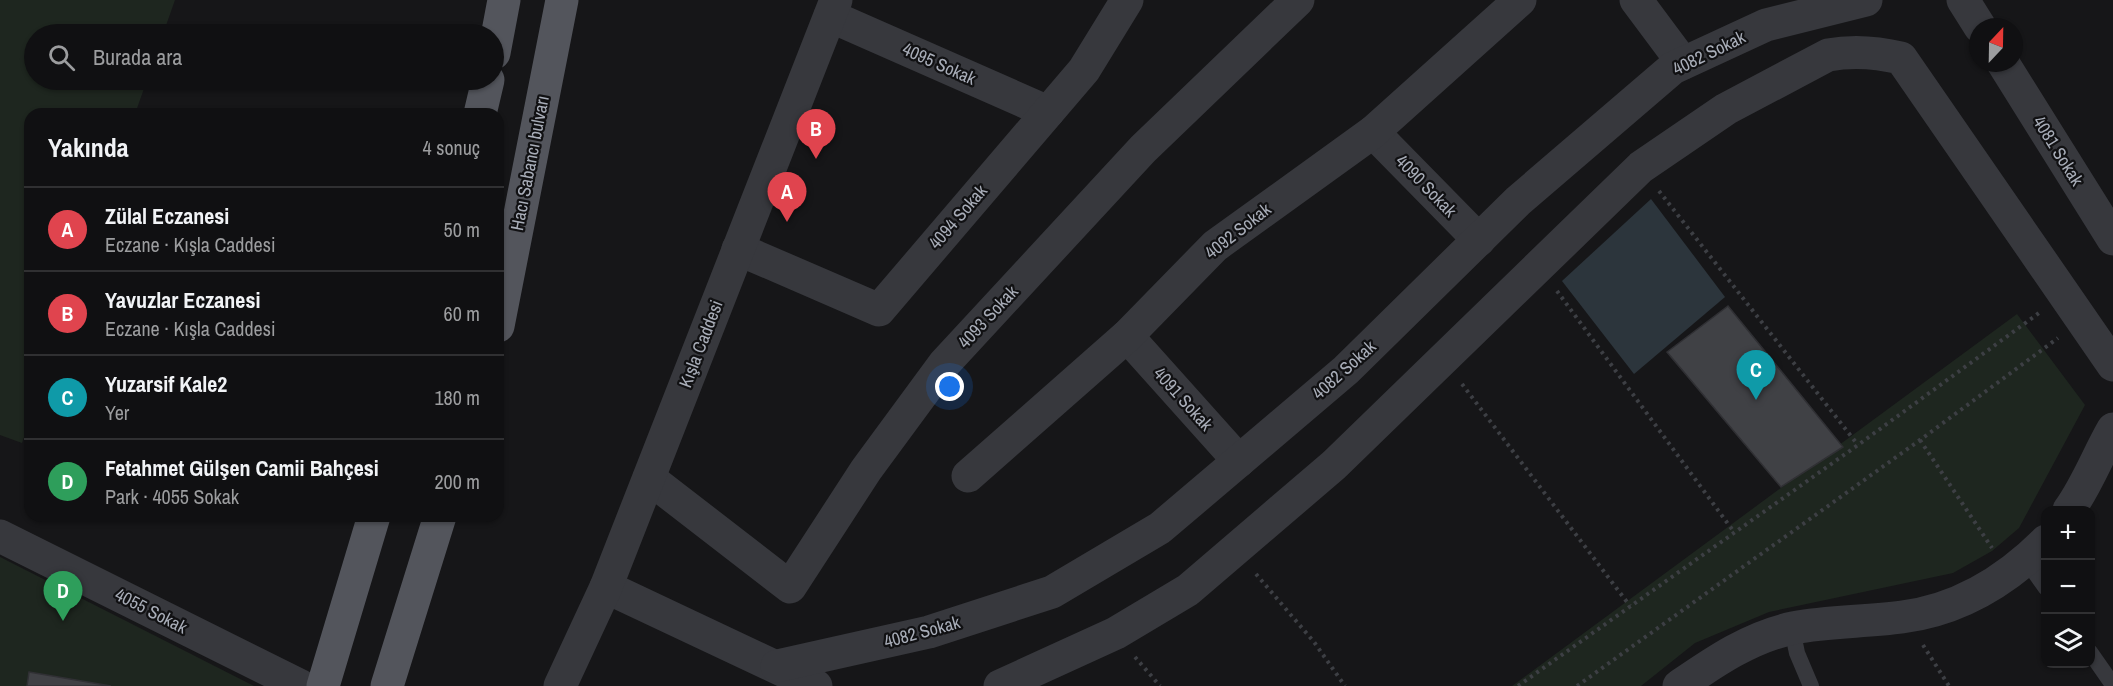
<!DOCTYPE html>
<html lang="tr">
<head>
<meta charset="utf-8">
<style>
  body { margin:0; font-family:"Archivo Narrow",sans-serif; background:#19191b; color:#f1f3f6 }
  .controls { position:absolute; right:18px; bottom:18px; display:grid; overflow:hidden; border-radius:12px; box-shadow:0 2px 4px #0004 }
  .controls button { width:54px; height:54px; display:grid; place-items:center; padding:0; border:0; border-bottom:2px solid #303032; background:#101012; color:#f1f3f6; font:30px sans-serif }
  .compass { position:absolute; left:1969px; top:18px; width:54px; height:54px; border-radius:50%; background:#101012; box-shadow:0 2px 4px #0004; rotate:22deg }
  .you { position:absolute; left:950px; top:387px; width:21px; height:21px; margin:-15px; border:4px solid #fff; border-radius:50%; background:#1a73e8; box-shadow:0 0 0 9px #1a73e833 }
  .badge { display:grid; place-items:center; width:39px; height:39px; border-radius:50%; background:#1a73e8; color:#fff; font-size:20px; font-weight:700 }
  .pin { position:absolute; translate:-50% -50px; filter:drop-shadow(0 2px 3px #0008) }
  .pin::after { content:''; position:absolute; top:32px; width:21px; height:18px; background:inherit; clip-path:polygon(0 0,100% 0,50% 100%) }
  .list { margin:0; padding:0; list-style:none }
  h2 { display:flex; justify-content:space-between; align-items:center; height:78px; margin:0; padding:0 24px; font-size:26px }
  h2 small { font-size:20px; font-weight:400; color:#9c9d9f }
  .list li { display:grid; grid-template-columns:39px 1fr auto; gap:18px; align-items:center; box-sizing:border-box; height:84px; padding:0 24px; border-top:2px solid #303032 }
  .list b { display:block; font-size:22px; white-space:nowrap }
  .list p { margin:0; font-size:20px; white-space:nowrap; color:#9c9d9f }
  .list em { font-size:20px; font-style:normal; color:#9c9d9f }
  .icon { flex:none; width:33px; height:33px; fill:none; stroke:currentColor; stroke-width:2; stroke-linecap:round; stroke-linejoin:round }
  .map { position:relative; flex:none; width:2113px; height:686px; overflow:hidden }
  .search { position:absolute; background:#101012; box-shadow:0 2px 4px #0004; left:24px; top:24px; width:480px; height:66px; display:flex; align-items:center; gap:15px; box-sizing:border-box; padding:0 21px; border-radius:33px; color:#9c9d9f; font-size:22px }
  .panel { position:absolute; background:#101012; box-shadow:0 2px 4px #0004; left:24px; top:108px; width:480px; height:414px; border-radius:18px }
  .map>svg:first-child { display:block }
</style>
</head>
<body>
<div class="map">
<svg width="2113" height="686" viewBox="0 0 2113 686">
  <rect width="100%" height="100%" fill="#161618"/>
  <g fill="#1e261f">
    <path d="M0,0H175L163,34H34V80H147L135,114H30V419L22,443L0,435Z"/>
    <path d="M2017,314L2085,405L2019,528L1992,551L1953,573L1769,612L1695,643L1641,686H1512Z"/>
    <path d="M0,557L254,686H0Z"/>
  </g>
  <path fill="#2c353c" d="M1651,199L1725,297L1634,374L1562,281Z"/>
  <g fill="#404145" stroke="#303034" stroke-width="1.5">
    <path d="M1728,306L1843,447L1781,487L1667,352Z"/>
    <path d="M29,672L111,686H27Z"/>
  </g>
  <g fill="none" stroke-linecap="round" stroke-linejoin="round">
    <g stroke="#3d3f44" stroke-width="4" stroke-dasharray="3 4.5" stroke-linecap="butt">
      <path d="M1659,191L1858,445"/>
      <path d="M1557,291L1734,532"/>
      <path d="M1462,384L1630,606"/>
      <path d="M1920,440L1992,548"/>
      <path d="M1256,574L1314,642L1345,686"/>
      <path d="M1923,645L1949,686"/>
      <path d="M1135,657L1160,686"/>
      <path d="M1518,686L1858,445L2039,313"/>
      <path d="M1577,686L1920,440L2058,338"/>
    </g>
    <g stroke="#37383d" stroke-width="16">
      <path d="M2026,560L2046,588"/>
      <path d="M1792,629L1797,653L1811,686"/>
      <path d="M2090,652L2113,685"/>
    </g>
    <g stroke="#37383d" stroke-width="33">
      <path d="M1636,0L1683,63"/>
      <path d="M1963,0L1980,27"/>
      <path d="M830,16L1048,112"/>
      <path d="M2003,63L2113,239"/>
      <path d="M1373,132L1479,240"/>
      <path d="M738,249L879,310L1084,70L1127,0"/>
      <path d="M1127,336L1239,461"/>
      <path d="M968,476L1127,336L1215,246L1373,132L1520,0"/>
      <path d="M649,478L790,587L866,470L944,364L1143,149L1298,0"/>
      <path d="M2069,510C2087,485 2098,455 2113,429"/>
      <path d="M0,536L301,686"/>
      <path d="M606,587L816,686"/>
      <path d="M777,666L929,632L1052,592L1160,528L1346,370L1518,201L1673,68L1766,25L1866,0"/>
      <path d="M560,686L606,587L836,0"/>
      <path d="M1000,686L1116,633L1188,590L1334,465L1641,167L1726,109L1828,55C1854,50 1876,52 1901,58L2113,365"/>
      <path d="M1679,686C1714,662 1750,637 1793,628C1828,621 1866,622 1902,617C1958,610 2007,580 2046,541"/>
    </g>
    <g stroke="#53555c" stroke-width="33">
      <path d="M494,53L504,0"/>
      <path d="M480,114L488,80"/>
      <path d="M498,326L562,0"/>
      <path d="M323,686L374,516"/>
      <path d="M387,686L440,516"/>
    </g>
  </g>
  <g text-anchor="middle" stroke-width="4.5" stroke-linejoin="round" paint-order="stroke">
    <g font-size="18" fill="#a8adb8" stroke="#111113">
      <text transform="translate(1709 53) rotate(-26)" y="6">4082 Sokak</text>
      <text transform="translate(939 64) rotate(24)" y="6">4095 Sokak</text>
      <text transform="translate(2058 151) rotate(58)" y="6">4081 Sokak</text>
      <text transform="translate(530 163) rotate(-79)" y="6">Hacı Sabancı bulvarı</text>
      <text transform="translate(1426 186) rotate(46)" y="6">4090 Sokak</text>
      <text transform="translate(958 217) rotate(-49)" y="6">4094 Sokak</text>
      <text transform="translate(1238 231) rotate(-38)" y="6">4092 Sokak</text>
      <text transform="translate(988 317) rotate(-47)" y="6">4093 Sokak</text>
      <text transform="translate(701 344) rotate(-69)" y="6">Kışla Caddesi</text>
      <text transform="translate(1344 370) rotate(-42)" y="6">4082 Sokak</text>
      <text transform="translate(1183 399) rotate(48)" y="6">4091 Sokak</text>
      <text transform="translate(151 611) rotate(27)" y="6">4055 Sokak</text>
      <text transform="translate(922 632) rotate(-15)" y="6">4082 Sokak</text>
    </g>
  </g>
</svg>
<div class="controls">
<button>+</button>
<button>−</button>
<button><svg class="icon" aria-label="layers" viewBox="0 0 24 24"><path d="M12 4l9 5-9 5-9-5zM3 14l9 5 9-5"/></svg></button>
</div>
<svg class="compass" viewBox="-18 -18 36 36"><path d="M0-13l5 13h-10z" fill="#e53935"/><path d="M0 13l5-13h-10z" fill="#9c9d9f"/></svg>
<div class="you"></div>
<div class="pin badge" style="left:787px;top:222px;background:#e0444e">A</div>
<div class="pin badge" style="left:816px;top:159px;background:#e0444e">B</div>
<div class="pin badge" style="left:1756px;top:400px;background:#0f9aa8">C</div>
<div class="pin badge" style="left:63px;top:621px;background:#2e9e5b">D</div>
<div class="search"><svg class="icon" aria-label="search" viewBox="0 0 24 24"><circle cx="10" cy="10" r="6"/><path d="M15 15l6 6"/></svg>Burada ara</div>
<section class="panel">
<h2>Yakında<small>4 sonuç</small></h2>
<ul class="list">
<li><span class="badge" style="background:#e0444e">A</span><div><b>Zülal Eczanesi</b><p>Eczane · Kışla Caddesi</p></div><em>50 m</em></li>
<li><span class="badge" style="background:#e0444e">B</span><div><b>Yavuzlar Eczanesi</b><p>Eczane · Kışla Caddesi</p></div><em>60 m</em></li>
<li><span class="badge" style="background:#0f9aa8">C</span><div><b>Yuzarsif Kale2</b><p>Yer</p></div><em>180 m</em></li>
<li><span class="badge" style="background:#2e9e5b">D</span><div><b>Fetahmet Gülşen Camii Bahçesi</b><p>Park · 4055 Sokak</p></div><em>200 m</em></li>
</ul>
</section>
</div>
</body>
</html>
